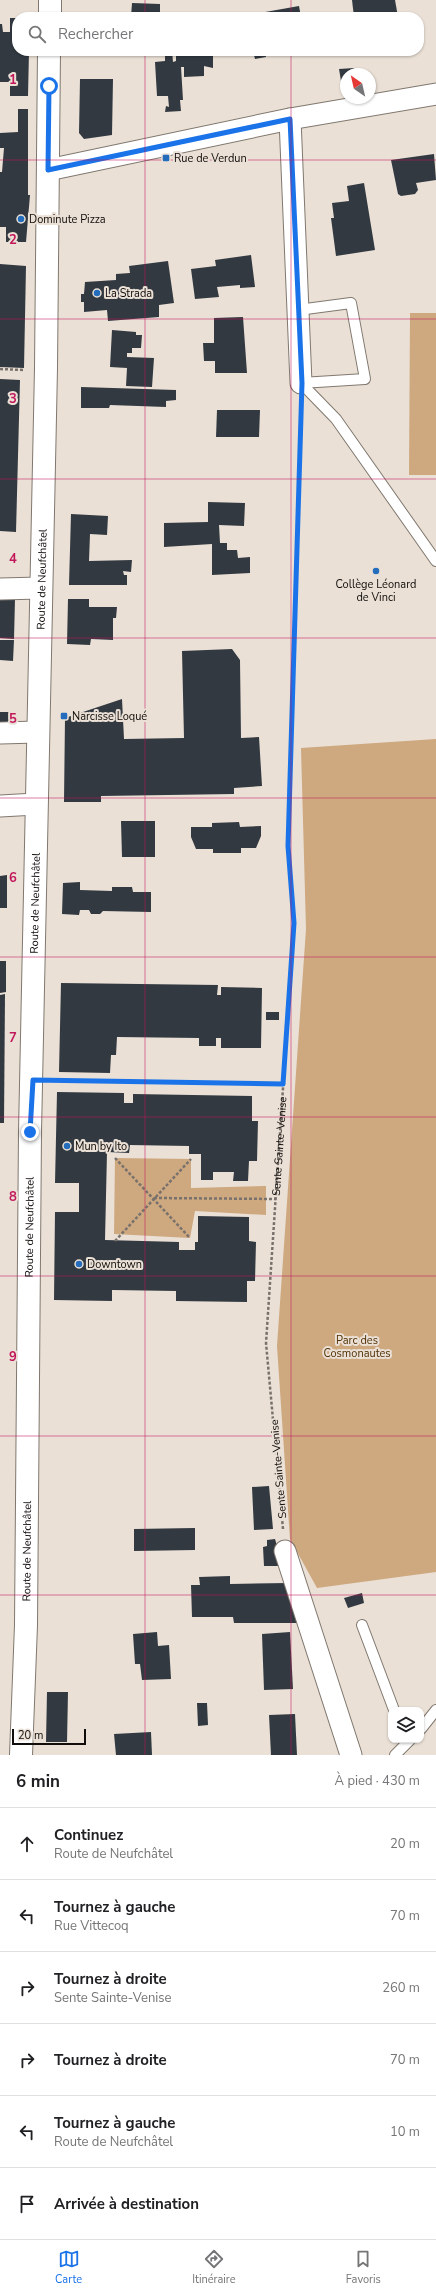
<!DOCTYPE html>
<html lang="fr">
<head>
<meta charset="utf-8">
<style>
  body { margin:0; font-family:"Nunito Sans",sans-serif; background:#f2f2f2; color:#202124 }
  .controls { position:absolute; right:12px; bottom:12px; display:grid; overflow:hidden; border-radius:8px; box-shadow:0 1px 3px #0004 }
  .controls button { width:36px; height:36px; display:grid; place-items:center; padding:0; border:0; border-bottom:1px solid #e0e0e0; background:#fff; color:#202124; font:20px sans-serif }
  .compass { position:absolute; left:340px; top:68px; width:36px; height:36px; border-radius:50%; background:#fff; box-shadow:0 1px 3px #0004; rotate:326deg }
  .scale { position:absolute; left:12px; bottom:10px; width:74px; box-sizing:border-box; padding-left:4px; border:2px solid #100d0a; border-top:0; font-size:11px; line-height:14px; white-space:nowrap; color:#100d0a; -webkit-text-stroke:3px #eae0d6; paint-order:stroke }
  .stop { position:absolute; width:12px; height:12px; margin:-9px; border:3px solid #1a73e8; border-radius:50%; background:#fff }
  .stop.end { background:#1a73e8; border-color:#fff; box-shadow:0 1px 4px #0008 }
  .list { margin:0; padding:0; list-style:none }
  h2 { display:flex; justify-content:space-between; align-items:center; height:52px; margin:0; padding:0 16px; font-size:17px }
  h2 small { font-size:13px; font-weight:400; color:#757577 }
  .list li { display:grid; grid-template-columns:26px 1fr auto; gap:12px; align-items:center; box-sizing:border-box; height:72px; padding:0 16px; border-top:1px solid #e0e0e0 }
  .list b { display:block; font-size:15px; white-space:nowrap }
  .list p { margin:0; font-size:13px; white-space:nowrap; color:#757577 }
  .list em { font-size:13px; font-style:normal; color:#757577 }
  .icon { flex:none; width:22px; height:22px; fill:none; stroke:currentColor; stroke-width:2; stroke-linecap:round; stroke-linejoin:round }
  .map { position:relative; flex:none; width:436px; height:1755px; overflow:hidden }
  .search { position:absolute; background:#fff; box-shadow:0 1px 3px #0004; left:12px; right:12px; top:12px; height:44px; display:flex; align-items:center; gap:10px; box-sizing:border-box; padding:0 14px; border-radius:16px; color:#757577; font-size:15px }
  .sheet { height:484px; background:#fff }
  nav { display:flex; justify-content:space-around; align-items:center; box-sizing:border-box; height:56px; border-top:1px solid #e0e0e0; background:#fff; font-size:11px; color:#757577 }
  nav a { display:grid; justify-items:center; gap:2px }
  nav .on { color:#1a73e8 }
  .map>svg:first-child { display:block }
</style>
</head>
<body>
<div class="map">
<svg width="436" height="1755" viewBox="0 0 436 1755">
  <rect width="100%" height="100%" fill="#eae0d6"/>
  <g fill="#cea87f">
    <path d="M410,313H436V475H409Z"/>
    <path d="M436,739V1572L317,1588L290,1539L277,1346L306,929L301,748Z"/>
    <path d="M115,1158L191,1159V1188L266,1186V1215L195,1211L190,1238L114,1234Z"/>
  </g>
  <g fill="#323941">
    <path d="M352,0H395L398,17H354Z"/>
    <path d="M132,3L160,4V17H131Z"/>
    <path d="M299,6L301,17H248V15Z"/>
    <path d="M10,18H17V51H29L28,96H10V82H0V24H2L3,32H10Z"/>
    <path d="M165,51H172L173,62L176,61V53H183V51H213V68L204,66V76L184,77V67H181L183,100H180L181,111L165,112L166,106L169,107L168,96H157L155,62L165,61Z"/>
    <path d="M253,51H265L266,57L255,59Z"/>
    <path d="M354,68L355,74H346V87H342L339,69Z"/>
    <path d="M80,79H113L112,135L84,139L79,133Z"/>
    <path d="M18,109H28V195H30L26,242H6V227H0V172H2L4,148H0V133L18,132Z"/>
    <path d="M434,154L436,180L416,183L418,190L415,194L401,196L398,194L391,160Z"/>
    <path d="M364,183L375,250L336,256L331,218H334L332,203L349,201L347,186Z"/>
    <path d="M251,255L255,287L240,288V285L217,287L219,297L195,299L191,269L216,266L215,260Z"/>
    <path d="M168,261L174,303L159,305V317L108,321L107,310L84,312V302H81V294H84L85,282L116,280V274L130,273L129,266Z"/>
    <path d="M0,264L26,266L24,368L0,367Z"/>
    <path d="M243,317L247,373H215V361H204L203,343H214V318Z"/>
    <path d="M112,330L136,332V335H142L141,348H132V353H127V357L154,358L152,387L126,386L127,368L110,367Z"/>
    <path d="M0,379L20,380L16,532L0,531Z"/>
    <path d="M81,387L176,390V400L166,401V407L110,405L109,408H81Z"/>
    <path d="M217,410H260L259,437H216Z"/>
    <path d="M208,502L245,503L244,526L219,525L220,543H227V550H237L238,558L250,557V573L212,575V544L164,547V523L208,522Z"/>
    <path d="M71,514L108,516L107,535L90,534L89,561L132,560L131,572L123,571L124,575H127V585H69Z"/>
    <path d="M0,599H15L14,639L0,638Z"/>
    <path d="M68,599H89V607H117L116,618H113V640L91,639L90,645L67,644Z"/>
    <path d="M0,640H14L13,661L0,660Z"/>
    <path d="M232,649L240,660L241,738L259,737L262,786L234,788V794L101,796V802H64L65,718L122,699L124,739L184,738L182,651Z"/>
    <path d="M0,712H11V723L0,728Z"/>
    <path d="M121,821H155V857H122Z"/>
    <path d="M239,822L240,827L261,826V836L256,848H241V853H213V849H196L191,837V827H212V823Z"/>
    <path d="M7,875V908H0V876Z"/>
    <path d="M80,882V890L112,891V887H132L133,892H151V912L103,911L100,914H91L89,910H80L79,915L62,914L63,883Z"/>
    <path d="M0,961H6V992L0,993Z"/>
    <path d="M61,983L218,985L217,995H221V987L262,988L261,1048H221V1038H216V1046H199V1038L117,1037L116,1055H111L110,1073L59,1072Z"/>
    <path d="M5,994L4,1123H0V995Z"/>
    <rect x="266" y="1012" width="13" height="8"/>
    <path d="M57,1092L124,1093V1103H133V1094L252,1096V1121H258L257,1161H249L248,1181H233L234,1172H213V1180H201V1154H189V1146L130,1145L129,1153L107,1152L105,1240L179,1242V1250H195V1242H198V1216L249,1217V1241L256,1242L255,1281H247V1302L176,1301V1291L112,1290V1301L54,1300L55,1212H79V1183H55Z"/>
    <path d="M269,1486L273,1529L254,1530L252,1487Z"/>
    <path d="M195,1528V1550L134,1551V1529Z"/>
    <path d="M275,1539L283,1566H264L263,1547L267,1546V1540Z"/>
    <path d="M230,1576V1584L288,1583L302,1623H234L233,1617H192L191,1585H200L199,1577Z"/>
    <path d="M362,1593L364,1603L348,1608L344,1598Z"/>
    <path d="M157,1632L158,1646L169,1645L171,1679L142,1680L140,1664H135L133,1634Z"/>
    <path d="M290,1632L293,1689L264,1690L262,1634Z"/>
    <path d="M47,1692H68L67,1742H46Z"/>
    <path d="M197,1703H207L208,1725L198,1726Z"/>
    <path d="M295,1714L297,1755H271L269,1715Z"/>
    <path d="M151,1732L152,1755H116L114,1734Z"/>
  </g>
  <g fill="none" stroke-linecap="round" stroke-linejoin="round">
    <defs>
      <g id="lane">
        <path d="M298,310L351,303L365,379L301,383"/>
        <path d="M301,383L336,419L436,561"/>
        <path d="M362,1625L394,1710"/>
        <path d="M421,1729L436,1710"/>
        <path d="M395,1755L410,1740"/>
      </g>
      <g id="street">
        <path d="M290,119L301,383"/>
        <path d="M48,170L290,119L436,94"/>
        <path d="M0,589L40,588"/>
        <path d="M0,733L37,732"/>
        <path d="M0,806L36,804"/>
        <path d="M285,1551L351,1755"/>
      </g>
      <g id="secondary">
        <path d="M50,17V0"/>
        <path id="s2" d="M21,1755L26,1625L30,1132L46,368L49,51"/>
      </g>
    </defs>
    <use href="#lane" stroke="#80786f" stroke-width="12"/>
    <use href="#street" stroke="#80786f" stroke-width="23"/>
    <use href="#secondary" stroke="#80786f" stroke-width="24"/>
    <g stroke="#79726c" stroke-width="2.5" stroke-dasharray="3 2" stroke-linecap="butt">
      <path d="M0,369L23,370"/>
      <path d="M55,1080L283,1084"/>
      <path d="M115,1158L190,1238"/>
      <path d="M154,1198L276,1199"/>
      <path d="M115,1241L191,1159"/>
      <path id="s1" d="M283,1529L266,1343L294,923L288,846L301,408"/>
    </g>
    <use href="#lane" stroke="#fff" stroke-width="10"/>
    <use href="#street" stroke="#fff" stroke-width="21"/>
    <use href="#secondary" stroke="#fff" stroke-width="22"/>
  </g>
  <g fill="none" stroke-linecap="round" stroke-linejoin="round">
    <path stroke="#1a73e8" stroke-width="5" d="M30,1132L33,1080L283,1084L294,923L288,846L302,383L290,119L48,170L49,86"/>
  </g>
  <path fill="none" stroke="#c2185b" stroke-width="1" stroke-opacity="0.55" d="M145,0V17M291,0V17M145,51V1755M291,51V1755M0,160H436M0,319H436M0,479H436M0,638H436M0,798H436M0,957H436M0,1117H436M0,1276H436M0,1436H436M0,1595H436"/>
  <g fill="#236dbc" stroke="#eae0d6" stroke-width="1.5">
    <rect x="162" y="154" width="8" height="8" rx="2"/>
    <circle cx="21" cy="219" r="4"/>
    <circle cx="97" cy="293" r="4"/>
    <circle cx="376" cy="571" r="4"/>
    <rect x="60" y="712" width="8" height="8" rx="2"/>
    <circle cx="67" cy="1146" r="4"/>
    <circle cx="79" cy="1264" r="4"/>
  </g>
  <g text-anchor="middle" stroke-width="4" stroke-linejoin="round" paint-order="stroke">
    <g font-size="11" fill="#100d0a" stroke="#eae0d6" text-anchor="start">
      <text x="174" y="162">Rue de Verdun</text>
      <text x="29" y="223">Dominute Pizza</text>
      <text x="105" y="297">La Strada</text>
      <text x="376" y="588" text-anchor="middle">Collège Léonard<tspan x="376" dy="13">de Vinci</tspan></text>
      <text x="72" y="720">Narcisse Loqué</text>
      <text x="75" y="1150">Mun by Ito</text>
      <text x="87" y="1268">Downtown</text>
    </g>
    <g font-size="11" fill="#100d0a" stroke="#eae0d6">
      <text dy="4" stroke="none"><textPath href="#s2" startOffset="1176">Route de Neufchâtel</textPath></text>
      <text dy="4" stroke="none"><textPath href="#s2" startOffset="852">Route de Neufchâtel</textPath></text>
      <text dy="4" stroke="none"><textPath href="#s1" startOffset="384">Sente Sainte-Venise</textPath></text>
      <text dy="4" stroke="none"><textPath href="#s2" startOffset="528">Route de Neufchâtel</textPath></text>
      <text transform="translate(278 1469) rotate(-95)" y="4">Sente Sainte-Venise</text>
      <text dy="4" stroke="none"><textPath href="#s2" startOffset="204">Route de Neufchâtel</textPath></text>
    </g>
    <g font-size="11" fill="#513105" stroke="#eae0d6">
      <text x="357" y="1344">Parc des<tspan x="357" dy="13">Cosmonautes</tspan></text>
    </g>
  </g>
  <g font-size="13" text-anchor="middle" font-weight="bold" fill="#c2185b" stroke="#eae0d6" stroke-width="4" stroke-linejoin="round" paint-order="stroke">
    <text x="13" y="84">1</text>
    <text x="13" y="244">2</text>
    <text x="13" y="403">3</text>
    <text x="13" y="563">4</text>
    <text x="13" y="723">5</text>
    <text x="13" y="882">6</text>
    <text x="13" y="1042">7</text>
    <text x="13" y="1201">8</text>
    <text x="13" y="1361">9</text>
  </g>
</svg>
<div class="controls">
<button><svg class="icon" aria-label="layers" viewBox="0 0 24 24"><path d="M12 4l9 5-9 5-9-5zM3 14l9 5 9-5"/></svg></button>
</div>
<svg class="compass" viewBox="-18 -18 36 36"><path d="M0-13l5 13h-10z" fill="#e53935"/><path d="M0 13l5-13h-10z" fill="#757577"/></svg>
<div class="scale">20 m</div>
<div class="stop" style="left:49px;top:86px"></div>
<div class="stop end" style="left:30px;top:1132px"></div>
<div class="search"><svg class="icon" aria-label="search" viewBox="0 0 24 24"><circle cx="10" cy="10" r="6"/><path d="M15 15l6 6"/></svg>Rechercher</div>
</div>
<section class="sheet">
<h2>6 min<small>À pied · 430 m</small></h2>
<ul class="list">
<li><svg class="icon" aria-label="ahead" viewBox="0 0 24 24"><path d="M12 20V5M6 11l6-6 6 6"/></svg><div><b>Continuez</b><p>Route de Neufchâtel</p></div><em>20 m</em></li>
<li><svg class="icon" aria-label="left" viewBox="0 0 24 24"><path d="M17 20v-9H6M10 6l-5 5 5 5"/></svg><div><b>Tournez à gauche</b><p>Rue Vittecoq</p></div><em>70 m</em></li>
<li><svg class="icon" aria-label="right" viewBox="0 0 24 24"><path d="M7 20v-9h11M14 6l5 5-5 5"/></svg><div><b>Tournez à droite</b><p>Sente Sainte-Venise</p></div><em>260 m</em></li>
<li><svg class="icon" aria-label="right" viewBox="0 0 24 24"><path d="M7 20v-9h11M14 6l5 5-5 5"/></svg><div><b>Tournez à droite</b></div><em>70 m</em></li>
<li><svg class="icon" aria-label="left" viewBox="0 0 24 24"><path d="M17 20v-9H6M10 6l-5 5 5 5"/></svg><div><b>Tournez à gauche</b><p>Route de Neufchâtel</p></div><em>10 m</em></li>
<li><svg class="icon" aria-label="arrive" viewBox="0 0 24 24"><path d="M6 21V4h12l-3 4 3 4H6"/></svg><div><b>Arrivée à destination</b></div></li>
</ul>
</section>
<nav>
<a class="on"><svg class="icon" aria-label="map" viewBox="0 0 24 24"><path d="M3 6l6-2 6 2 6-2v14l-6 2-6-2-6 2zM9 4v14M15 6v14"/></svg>Carte</a>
<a><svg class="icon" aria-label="directions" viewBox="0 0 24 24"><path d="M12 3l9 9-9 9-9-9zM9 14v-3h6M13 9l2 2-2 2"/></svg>Itinéraire</a>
<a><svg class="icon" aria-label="saved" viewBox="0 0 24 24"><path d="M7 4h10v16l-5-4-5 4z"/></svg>Favoris</a>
</nav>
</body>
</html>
